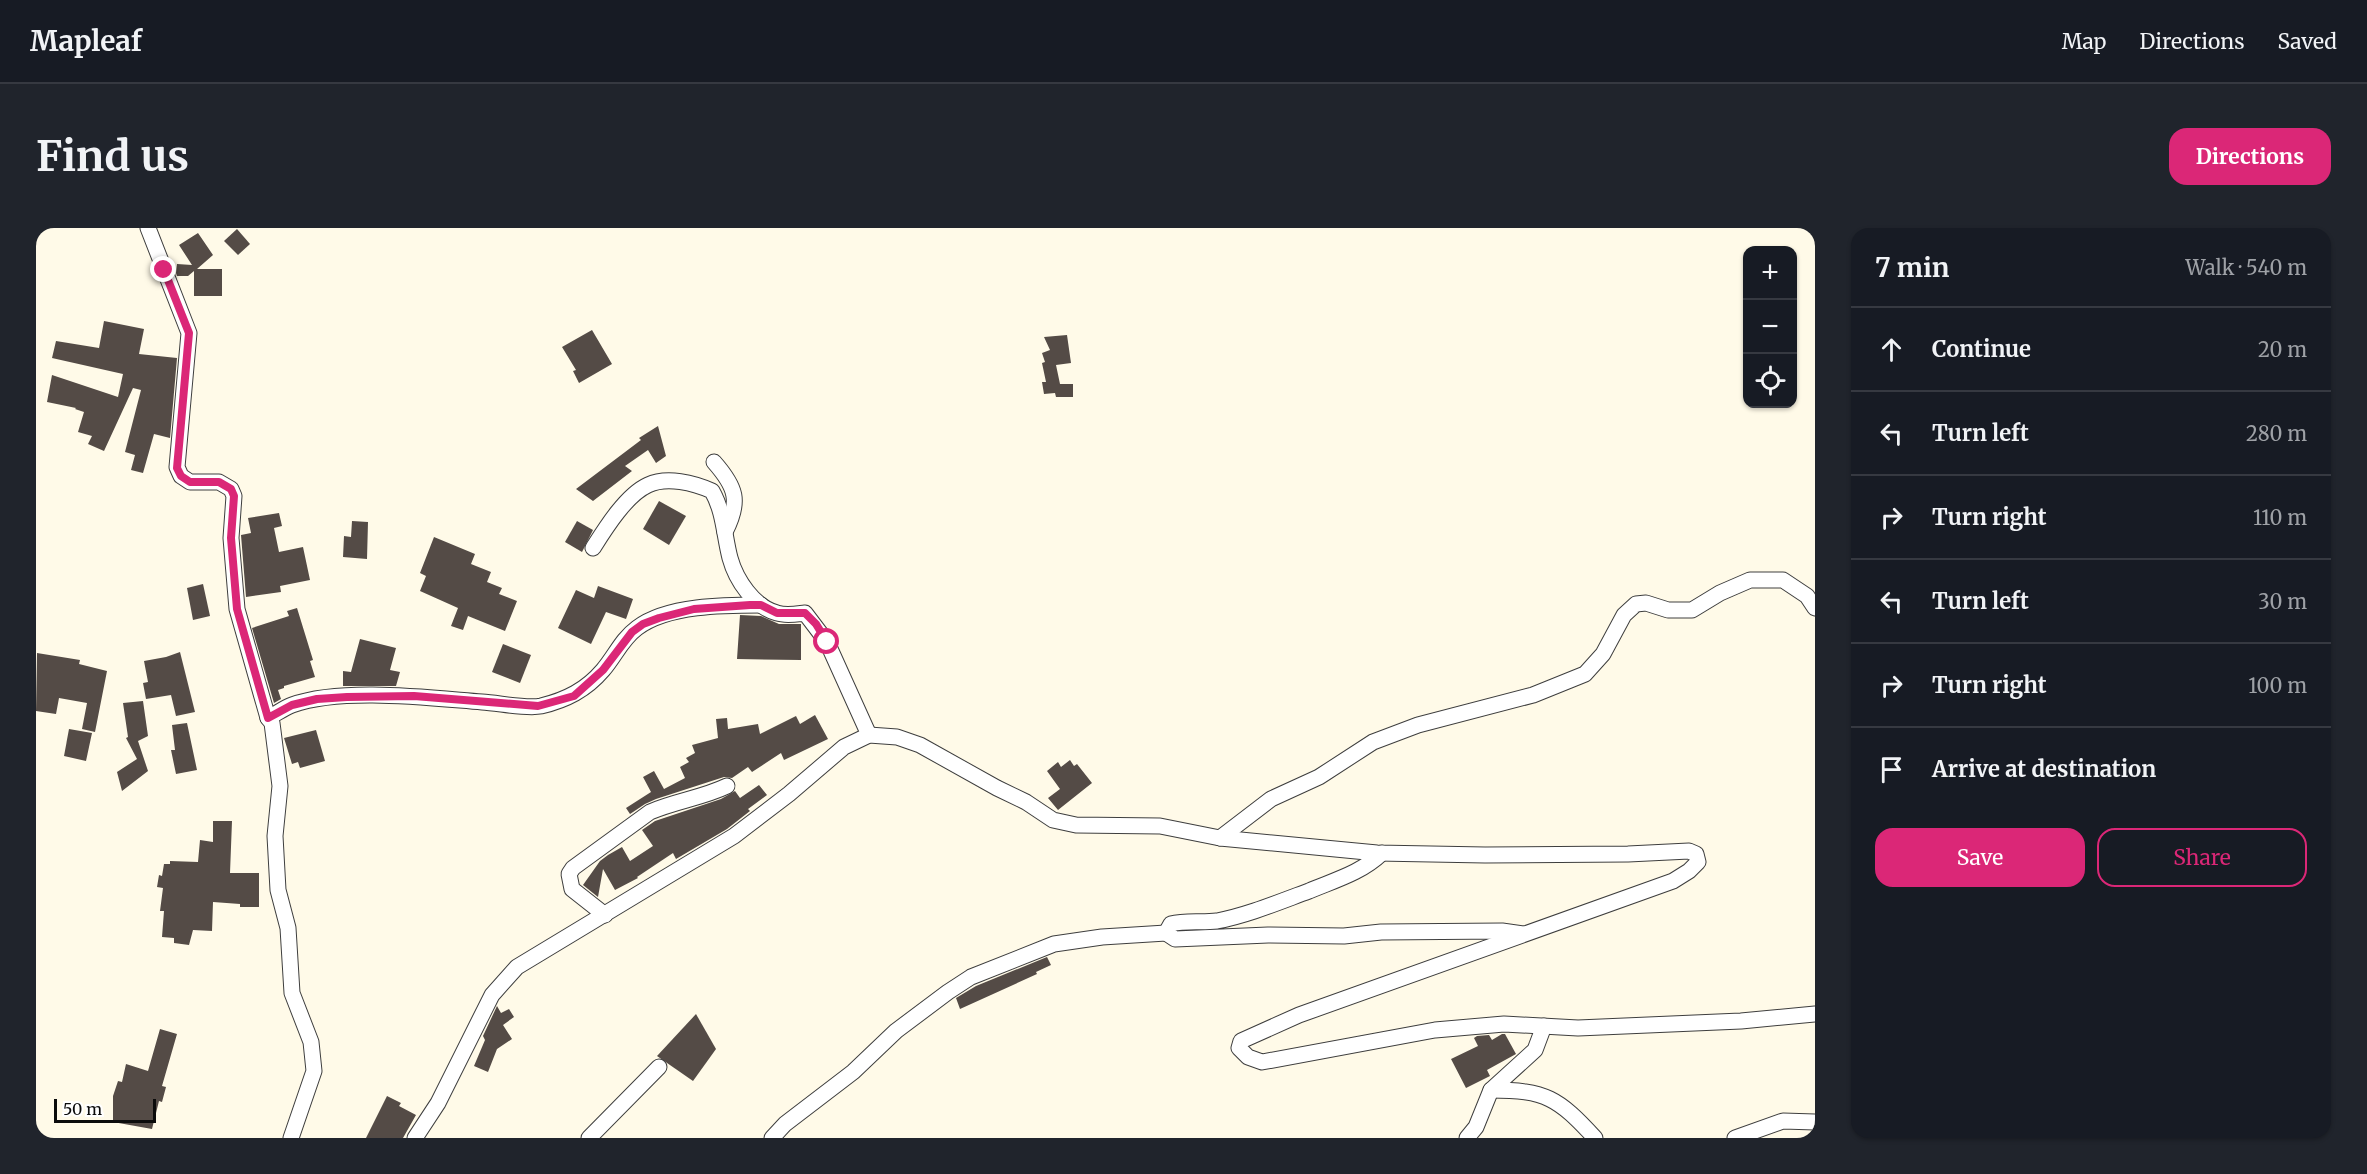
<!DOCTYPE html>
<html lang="en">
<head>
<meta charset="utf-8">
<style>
  body { margin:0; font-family:Merriweather,serif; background:#20242c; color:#f1f3f6 }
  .controls { position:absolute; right:18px; top:18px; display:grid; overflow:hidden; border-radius:12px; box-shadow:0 2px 4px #0004 }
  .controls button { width:54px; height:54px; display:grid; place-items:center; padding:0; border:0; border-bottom:2px solid #363941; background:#171b24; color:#f1f3f6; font:30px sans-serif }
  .scale { position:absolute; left:18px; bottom:15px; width:102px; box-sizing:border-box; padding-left:6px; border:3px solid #0b0b0b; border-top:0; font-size:16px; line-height:21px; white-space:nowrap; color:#0b0b0b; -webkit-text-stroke:4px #fff; paint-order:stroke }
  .stop { position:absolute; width:18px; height:18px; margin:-14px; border:4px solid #db2777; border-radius:50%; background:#fff }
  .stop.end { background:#db2777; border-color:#fff; box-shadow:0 2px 6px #0008 }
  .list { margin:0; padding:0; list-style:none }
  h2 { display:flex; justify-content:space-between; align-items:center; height:78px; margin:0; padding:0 24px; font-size:26px }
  h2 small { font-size:20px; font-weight:400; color:#9ea1a6 }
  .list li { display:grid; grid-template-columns:39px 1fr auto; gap:18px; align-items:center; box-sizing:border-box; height:84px; padding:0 24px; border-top:2px solid #363941 }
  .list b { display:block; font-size:22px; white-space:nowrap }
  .list em { font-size:20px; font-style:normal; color:#9ea1a6 }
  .actions { display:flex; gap:12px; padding:18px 24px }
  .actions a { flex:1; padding:14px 0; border:2px solid #db2777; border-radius:18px; text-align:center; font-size:21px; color:#db2777 }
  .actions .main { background:#db2777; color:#fff }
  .icon { flex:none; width:33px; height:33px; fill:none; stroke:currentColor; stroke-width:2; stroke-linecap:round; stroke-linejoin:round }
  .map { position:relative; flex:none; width:1779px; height:910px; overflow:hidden; border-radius:18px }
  header { display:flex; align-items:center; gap:36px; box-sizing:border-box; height:84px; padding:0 30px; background:#171b24; border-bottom:2px solid #363941 }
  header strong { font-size:28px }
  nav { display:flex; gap:33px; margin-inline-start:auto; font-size:21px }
  .intro { display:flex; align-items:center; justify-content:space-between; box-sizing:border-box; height:144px; padding:0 36px }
  h1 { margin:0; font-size:42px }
  .button { padding:15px 27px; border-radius:18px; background:#db2777; color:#fff; font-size:21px; font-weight:700 }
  main { display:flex; gap:36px; padding:0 36px }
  aside { flex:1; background:#171b24; border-radius:18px; box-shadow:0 2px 4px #0004 }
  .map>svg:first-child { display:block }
</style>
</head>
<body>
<header>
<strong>Mapleaf</strong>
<nav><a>Map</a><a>Directions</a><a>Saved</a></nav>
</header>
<div class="intro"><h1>Find us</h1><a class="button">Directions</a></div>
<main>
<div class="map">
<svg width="1779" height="910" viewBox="0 0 1779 910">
  <rect width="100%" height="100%" fill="#fffae8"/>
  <g fill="#544b46">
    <path d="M201,1L214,16L202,27L188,13Z"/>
    <path d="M162,5L177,27L161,41H186V68H158V43L152,48H141L140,45L141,36L156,37L143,17Z"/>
    <path d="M68,93L108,101L103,126L141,130L134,210L118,206L107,245L95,242L99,227L89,224L105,162L97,160L68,223L52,216L56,208L42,204L48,184L39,181L40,180L11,174L16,147L82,169L87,146L16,130L20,113L63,120Z"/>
    <path d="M556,102L576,136L543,155L537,143L540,142L526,119Z"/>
    <path d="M1031,107L1035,135L1020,137L1024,156H1037V169H1020L1019,165L1008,166L1006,154H1010L1006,135L1009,134L1006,125L1014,122L1008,109Z"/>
    <path d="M622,198L630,228L620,235L612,222L589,238L596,243L557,273L540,261L605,212L603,210Z"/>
    <path d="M623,273L650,288L633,317L607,301Z"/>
    <path d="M243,285L246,298L238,300L243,324L267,319L274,352L244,358L245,364L210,369L205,307L215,305L212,290Z"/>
    <path d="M316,293L332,294L331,331L307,329L308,308L315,309Z"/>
    <path d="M541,293L557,302L546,324L529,314Z"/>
    <path d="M398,309L439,326L435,336L455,344L451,354L466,360L463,366L481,373L469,403L432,388L427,402L415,398L422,380L384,363L390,348L384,345Z"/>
    <path d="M167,356L174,388L157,392L151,360Z"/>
    <path d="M562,358L597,371L590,391L570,384L555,416L522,400L540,362L558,370Z"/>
    <path d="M261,380L277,432L274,433L279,449L248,458V460L242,462L245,471L238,475L216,400L253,388L251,383Z"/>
    <path d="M704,387L725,388L743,396H765V432L701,431Z"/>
    <path d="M324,411L360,420L354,442L364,444L360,458H307V443L315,444Z"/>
    <path d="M467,416L495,427L484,455L456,444Z"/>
    <path d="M144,424L159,484L140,488L135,467L110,471L107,455L112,454L108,433L130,429Z"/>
    <path d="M1,425L44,432L43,436L71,443L59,504L46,501L51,475L23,470L20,486L0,483Z"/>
    <path d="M107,473L112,508L102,513L112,543L86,563L81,544L101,531L90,510L92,509L87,475Z"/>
    <path d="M779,487L792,511L748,532L745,525L716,544L712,539L696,550L688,549L620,571L609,576L594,586L590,580L615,564L607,549L618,543L628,561L649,550L644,539L653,534L650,530L659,525L656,517L682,510L680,491L691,490L692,501L722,496L724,506L760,488L764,496Z"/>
    <path d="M151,495L161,542L140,546L135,522H139L136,497Z"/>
    <path d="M33,501L56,505L50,533L28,528Z"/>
    <path d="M280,502L289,533L264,540L262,534L256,536L248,510Z"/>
    <path d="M1034,532L1038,538L1041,536L1056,555L1022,582L1012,570L1024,561L1011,543L1022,534L1025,539Z"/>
    <path d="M723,557L731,567L712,581L714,583L691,601L640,631L637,625L601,649L602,650L579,662L567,641L562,669L547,657L564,633L572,627L586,619L594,633L617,618L606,602L619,593L685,571L699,563L704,570Z"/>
    <path d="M177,593H196L194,645H223V679H204V676L177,674L176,703L157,702L153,717L138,715V710L126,709L128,683H124L127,660L121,659L123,647L126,648L128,636H134V633L162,634L164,612L177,614Z"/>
    <path d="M1011,729L1015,737L1000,744L1001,746L924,781L920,770L940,758Z"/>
    <path d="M461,778L465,785L473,781L478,789L467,797L476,811L461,821L452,844L438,838L449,812L447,808Z"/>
    <path d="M660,786L680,821L657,853L621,828Z"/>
    <path d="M124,801L141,806L126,858L130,859L126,874L123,873L116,901L77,894V868L82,853L86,854L90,836L112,843Z"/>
    <path d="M1466,806H1469L1480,826L1451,842L1454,848L1430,860L1415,831L1442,818L1438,810L1441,808L1453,807L1456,812Z"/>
    <path d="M351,868L365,875L363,878L380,887L367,910H330Z"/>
  </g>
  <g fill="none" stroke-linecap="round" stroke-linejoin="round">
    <defs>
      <g id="minor">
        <path d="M112,0L153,105L141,239L145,248L154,254H183L195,261L198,268L195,310L201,381L232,490L236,495L244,558L239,608L242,662L252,700L256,765L275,814L278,843L255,910"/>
        <path d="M678,234C700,259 705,273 689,304"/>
        <path d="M557,320C569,301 590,267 612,257C631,248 658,255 676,263C688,284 688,307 694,330C700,352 718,379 741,385C750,388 760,386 769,385L791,414L833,507"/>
        <path d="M232,490C240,486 248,480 256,477C306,459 394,470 446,474C463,475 490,481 505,478C530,472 550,462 567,442C579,428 586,411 601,400C631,377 689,377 725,377"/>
        <path d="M1184,610L1235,571L1283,549L1337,514L1382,497L1497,467L1549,446L1567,426L1588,387L1600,376L1610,375L1632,382H1656L1684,365L1714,352H1747L1771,368L1779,380"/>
        <path d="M1346,625C1325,645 1299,652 1273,663C1243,674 1212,687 1181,693C1166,695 1149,692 1135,696L1130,705L1139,711L1232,707L1308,708L1345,704L1466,703L1487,706"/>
        <path d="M569,687L536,661L533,646L537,640L614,584C639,573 666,570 691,558"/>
        <path d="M1455,862C1510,862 1522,870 1559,910"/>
        <path d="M379,910L402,875L456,767L481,739L698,608L753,566L808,519L833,507L861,509L884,517L961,560L990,574L1017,592L1040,597L1124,598L1184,610L1341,625L1449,627L1592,626L1653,623L1660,626L1662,634L1653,643L1637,653L1263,787L1205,813L1203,820L1212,829L1226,834L1399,802L1468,796L1542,800L1705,793L1779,786"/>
        <path d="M553,910L623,839"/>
        <path d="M736,910L749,896L817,844L860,803L912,764L935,749L1018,716L1066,709L1130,705"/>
        <path d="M1431,910L1440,899L1455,862L1499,822L1508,798"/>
        <path d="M1699,910L1747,893L1779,894"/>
      </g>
    </defs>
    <use href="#minor" stroke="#3e3e3e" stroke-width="17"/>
    <use href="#minor" stroke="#fff" stroke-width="15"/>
  </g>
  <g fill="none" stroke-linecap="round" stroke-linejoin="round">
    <path stroke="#db2777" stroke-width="8" d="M128,42L153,105L141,240L145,248L154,254H183L195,261L198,268L195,310L201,381L232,490L256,477L281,471L311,469L378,468L502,478L538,468L567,442L596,404L607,396L623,390L658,381L714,377H725L741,385H769L780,396L791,414"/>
  </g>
</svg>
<div class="controls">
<button>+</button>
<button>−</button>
<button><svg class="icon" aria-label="locate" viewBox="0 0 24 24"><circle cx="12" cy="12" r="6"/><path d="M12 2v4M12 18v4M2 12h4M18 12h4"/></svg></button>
</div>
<div class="scale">50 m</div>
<div class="stop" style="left:791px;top:414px"></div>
<div class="stop end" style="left:128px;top:42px"></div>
</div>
<aside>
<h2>7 min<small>Walk · 540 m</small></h2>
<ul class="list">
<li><svg class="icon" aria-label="ahead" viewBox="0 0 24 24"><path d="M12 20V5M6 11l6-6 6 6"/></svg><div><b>Continue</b></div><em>20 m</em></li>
<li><svg class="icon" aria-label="left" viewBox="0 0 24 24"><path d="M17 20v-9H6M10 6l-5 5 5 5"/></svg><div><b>Turn left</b></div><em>280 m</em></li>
<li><svg class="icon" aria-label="right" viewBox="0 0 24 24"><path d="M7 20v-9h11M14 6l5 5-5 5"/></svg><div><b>Turn right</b></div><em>110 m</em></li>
<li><svg class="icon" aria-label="left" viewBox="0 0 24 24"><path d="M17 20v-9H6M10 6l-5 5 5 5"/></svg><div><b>Turn left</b></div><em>30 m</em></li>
<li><svg class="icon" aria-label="right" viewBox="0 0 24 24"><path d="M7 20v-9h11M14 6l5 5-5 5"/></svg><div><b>Turn right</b></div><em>100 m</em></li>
<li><svg class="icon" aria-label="arrive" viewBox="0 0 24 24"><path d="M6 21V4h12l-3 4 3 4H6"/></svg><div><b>Arrive at destination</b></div></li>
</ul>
<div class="actions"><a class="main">Save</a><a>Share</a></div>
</aside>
</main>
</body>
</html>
